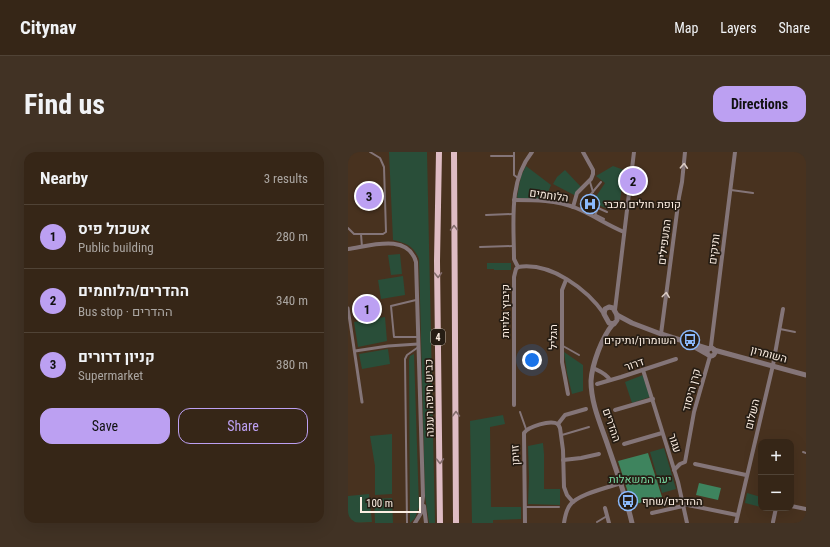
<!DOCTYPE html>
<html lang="en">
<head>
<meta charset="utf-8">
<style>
  body { margin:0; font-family:"Roboto Condensed",Heebo,sans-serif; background:#413224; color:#f1f3f6 }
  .controls { position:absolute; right:12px; bottom:12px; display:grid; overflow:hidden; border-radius:8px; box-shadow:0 4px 16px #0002 }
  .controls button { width:36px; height:36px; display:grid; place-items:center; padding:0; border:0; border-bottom:1px solid #504336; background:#362617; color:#f1f3f6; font:20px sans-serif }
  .scale { position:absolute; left:12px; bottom:10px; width:61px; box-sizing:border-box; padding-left:4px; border:2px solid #fdefe3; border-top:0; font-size:11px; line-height:14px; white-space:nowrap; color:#fdefe3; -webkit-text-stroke:3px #261d14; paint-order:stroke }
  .you { position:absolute; left:184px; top:208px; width:14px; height:14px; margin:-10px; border:3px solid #fff; border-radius:50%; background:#1a73e8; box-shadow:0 0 0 6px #1a73e833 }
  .badge { display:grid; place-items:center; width:26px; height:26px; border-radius:50%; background:#bca0f2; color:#111; font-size:13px; font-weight:700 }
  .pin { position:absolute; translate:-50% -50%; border:2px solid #fff; box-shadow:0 1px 4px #0006 }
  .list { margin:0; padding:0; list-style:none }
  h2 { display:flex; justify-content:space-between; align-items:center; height:52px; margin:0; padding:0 16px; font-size:17px }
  h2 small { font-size:13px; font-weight:400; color:#aaa5a1 }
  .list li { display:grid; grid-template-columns:26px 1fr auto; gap:12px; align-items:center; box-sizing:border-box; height:64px; padding:0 16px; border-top:1px solid #504336 }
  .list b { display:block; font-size:15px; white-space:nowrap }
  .list p { margin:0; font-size:13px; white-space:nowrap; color:#aaa5a1 }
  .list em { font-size:13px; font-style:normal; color:#aaa5a1 }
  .actions { display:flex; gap:8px; padding:12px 16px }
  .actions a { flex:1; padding:9px 0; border:1px solid #bca0f2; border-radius:12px; text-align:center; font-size:14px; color:#bca0f2 }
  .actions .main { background:#bca0f2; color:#111 }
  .map { position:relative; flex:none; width:458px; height:371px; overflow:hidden; border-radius:12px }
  header { display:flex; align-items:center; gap:24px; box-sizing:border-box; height:56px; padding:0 20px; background:#362617; border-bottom:1px solid #504336 }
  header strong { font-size:19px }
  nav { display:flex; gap:22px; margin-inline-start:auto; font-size:14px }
  .intro { display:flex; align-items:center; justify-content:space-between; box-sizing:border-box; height:96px; padding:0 24px }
  h1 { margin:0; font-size:28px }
  .button { padding:10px 18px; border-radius:12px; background:#bca0f2; color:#111; font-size:14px; font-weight:700 }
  main { display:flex; gap:24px; padding:0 24px }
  aside { flex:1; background:#362617; border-radius:12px; box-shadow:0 4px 16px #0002 }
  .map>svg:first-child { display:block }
</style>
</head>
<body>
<header>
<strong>Citynav</strong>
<nav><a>Map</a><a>Layers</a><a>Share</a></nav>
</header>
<div class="intro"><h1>Find us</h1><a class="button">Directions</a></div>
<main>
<aside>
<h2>Nearby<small>3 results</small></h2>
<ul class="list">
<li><span class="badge">1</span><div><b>אשכול פיס</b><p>Public building</p></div><em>280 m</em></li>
<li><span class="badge">2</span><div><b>ההדרים/הלוחמים</b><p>Bus stop · ההדרים</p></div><em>340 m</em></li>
<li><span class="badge">3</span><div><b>קניון דרורים</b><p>Supermarket</p></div><em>380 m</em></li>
</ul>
<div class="actions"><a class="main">Save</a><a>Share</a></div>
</aside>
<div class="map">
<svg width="458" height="371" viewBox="0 0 458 371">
  <rect width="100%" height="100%" fill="#48321f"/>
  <g fill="#294e39">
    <path d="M41,0H79L87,371H81L77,344L71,107C66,94 58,91 45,88Z"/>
    <path d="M178,14L203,33L197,48L170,46L169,45L173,24Z"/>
    <path d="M265,14L276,18L271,57H261L241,50L249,43L257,31L248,24Z"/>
    <path d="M217,18L234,36L228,44L205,32L209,25Z"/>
    <path d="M52,102L54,122L43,123L40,103Z"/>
    <path d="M139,111H163V118H146V117H139Z"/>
    <path d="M55,124L57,143L33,147L30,128Z"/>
    <path d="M37,165L39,189L10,195L6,170Z"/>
    <path d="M40,197L42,212L14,217L11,202Z"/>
    <path d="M216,200L235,213V239L224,242L219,221Z"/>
    <path d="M66,202L71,355L67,366L62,371L61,208L62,204Z"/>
    <path d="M295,223L302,245L284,251L277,230Z"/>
    <path d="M155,263L157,272L142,275L143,355H173V367L145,368V371H124L122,269Z"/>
    <path d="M44,282V342L27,343V314L22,284Z"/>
    <path d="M195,291L196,302V337H212V353L180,352L181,326L180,294Z"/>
    <path d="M316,296L328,337L314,341L302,300Z"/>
    <path d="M399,341L413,345V355L397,351Z"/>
    <path d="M21,342L24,370L0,371V344Z"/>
    <path d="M44,346L45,371H27L26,347Z"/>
  </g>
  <g fill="#3e845e">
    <path d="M300,301L314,345L284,353L270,309Z"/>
    <path d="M351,331L373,336L370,348L348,343Z"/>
  </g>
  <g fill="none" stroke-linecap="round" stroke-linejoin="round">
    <g stroke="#847578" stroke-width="2">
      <path d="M166,0V23L170,26"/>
      <path d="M143,4H165"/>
      <path d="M242,30L245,40"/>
      <path d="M383,38L405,41"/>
      <path d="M238,48L253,30"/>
      <path d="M138,63L165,62"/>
      <path d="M248,63L256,67"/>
      <path d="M248,64L247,63L250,56L259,60"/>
      <path d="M0,76L6,82H35L38,80L36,15L32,6L22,0"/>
      <path d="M13,82L14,95"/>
      <path d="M132,95L165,94"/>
      <path d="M68,148L43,154L46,185H70"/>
      <path d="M432,177L447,180"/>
      <path d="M215,194L231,203"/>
      <path d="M172,260L178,277"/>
      <path d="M214,283L241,275"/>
      <path d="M455,300L458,301"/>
      <path d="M178,355H211"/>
      <path d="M249,370L259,364"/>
      <path d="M59,371L57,207L59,203L69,196"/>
    </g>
    <g stroke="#847578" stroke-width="3">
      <path d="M0,156L14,250"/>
      <path d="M7,199L40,194L70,192"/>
    </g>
    <g stroke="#847578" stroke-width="4">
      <path d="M166,48C187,48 208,48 228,56C245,63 259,73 276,80"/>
      <path d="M225,55L229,41L243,27L245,22V18L235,0"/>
      <path d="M0,97C22,94 60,81 68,110L75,344L73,361L67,371"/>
      <path d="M170,115C203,110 239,137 257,163"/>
      <path d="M218,128L214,138V210L220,242"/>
      <path d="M267,158L286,0"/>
      <path d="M313,182L331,45L334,30L337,0"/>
      <path d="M364,196L363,194L387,0"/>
      <path d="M245,216C251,219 258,221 262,228"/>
      <path d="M295,218L330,330L339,371"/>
      <path d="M249,232L273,225L328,207"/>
      <path d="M166,253V125L168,117L170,115L166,107C166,70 160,30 184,0"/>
      <path d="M267,258L305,247"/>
      <path d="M210,272L212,276L215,298L216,335L219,343L225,350"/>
      <path d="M210,272L217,263L238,257"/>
      <path d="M276,292L314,281"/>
      <path d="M215,308L233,306L251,302"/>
      <path d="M347,312L398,323"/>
      <path d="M326,318L332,312L337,310L346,260L362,204"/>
      <path d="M335,352L389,363"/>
      <path d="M76,354L78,371"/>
      <path d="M443,354L458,357"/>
      <path d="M257,356L261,371"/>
      <path d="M304,361L335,354"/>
      <path d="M425,370L428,356"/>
      <path d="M177,371L176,281C181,274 202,268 210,272"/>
      <path d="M216,371C217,365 218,358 222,353C230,342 259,336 273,331"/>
      <path d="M388,371L425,213L435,157"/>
    </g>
    <g stroke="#847578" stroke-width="5">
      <path d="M261,155L265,156L269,163V168L266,172L261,171L256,162L257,157Z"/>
      <path d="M269,163L284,171L313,182L361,197"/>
      <path d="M265,172C254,185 244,212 243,229C243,252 253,273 260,294C269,320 278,345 284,371"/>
      <path d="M345,194L359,202"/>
      <circle cx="363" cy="200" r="4"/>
      <path d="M366,198L458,223"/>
    </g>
    <g stroke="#dfbcc4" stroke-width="6">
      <path d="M91,0L89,109L92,371"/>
      <path d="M106,0L108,371"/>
    </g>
  </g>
  <defs><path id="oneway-chevron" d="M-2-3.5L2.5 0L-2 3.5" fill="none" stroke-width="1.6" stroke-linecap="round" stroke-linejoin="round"/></defs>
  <g stroke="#d9cac3">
    <use href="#oneway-chevron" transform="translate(336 14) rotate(-87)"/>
    <use href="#oneway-chevron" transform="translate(318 143) rotate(-83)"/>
  </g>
  <g stroke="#826c6c">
    <use href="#oneway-chevron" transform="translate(106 76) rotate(-90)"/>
    <use href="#oneway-chevron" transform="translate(90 123) rotate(89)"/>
    <use href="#oneway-chevron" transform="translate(108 262) rotate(-91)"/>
    <use href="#oneway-chevron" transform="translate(92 309) rotate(89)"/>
  </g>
  <defs>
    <symbol id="hospital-ring" viewBox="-11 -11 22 22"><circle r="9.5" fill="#261d14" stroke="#8bbafc" stroke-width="1.5"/><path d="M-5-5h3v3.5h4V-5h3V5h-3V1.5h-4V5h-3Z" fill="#8bbafc"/></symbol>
    <symbol id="bus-ring" viewBox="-11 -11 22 22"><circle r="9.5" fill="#261d14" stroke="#8bbafc" stroke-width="1.5"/><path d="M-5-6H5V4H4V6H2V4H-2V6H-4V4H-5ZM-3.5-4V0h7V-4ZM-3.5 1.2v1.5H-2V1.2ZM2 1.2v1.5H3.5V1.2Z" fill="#8bbafc"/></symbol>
  </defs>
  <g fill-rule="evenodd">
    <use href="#hospital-ring" x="231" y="41" width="22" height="22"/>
    <use href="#bus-ring" x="331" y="177" width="22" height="22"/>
    <use href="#bus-ring" x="269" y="338" width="22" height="22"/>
  </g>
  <g text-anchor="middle" stroke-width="3.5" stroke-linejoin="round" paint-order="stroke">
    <rect fill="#261d14" stroke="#bcb0a5" stroke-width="1" x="83" y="177" width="14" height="16" rx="3"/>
    <g font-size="10" font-weight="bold" fill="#fdefe3">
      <text x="90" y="189">4</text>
    </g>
    <g font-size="11" fill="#fdefe3" stroke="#261d14">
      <text transform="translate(201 43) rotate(8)" y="4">הלוחמים</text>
      <text transform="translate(316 90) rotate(-83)" y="4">המעפילים</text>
      <text transform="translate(366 97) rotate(-83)" y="4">ותיקים</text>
      <text transform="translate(157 159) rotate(-90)" y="4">קיבוץ גלויות</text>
      <text transform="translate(205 185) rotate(-90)" y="4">הגליל</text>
      <text transform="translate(421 202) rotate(15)" y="4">השומרון</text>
      <text transform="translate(286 212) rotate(-19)" y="4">דרור</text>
      <text transform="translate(343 238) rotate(-75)" y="4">קרן היסוד</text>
      <text transform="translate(81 246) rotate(-91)" y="4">כביש חיפה רעננה</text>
      <text transform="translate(404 262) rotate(-76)" y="4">השלום</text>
      <text transform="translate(264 273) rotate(71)" y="4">ההדרים</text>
      <text transform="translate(327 291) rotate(72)" y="4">עגור</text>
      <text transform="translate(167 303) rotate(-93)" y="4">זויתן</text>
    </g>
    <g font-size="11" fill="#fdefe3" stroke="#261d14" text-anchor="start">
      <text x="256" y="56">קופת חולים מכבי</text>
      <text x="328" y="192" text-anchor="end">השומרון/ותיקים</text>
      <text x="294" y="353">ההדרים/שחף</text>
    </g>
    <g font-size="11" fill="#76d8a1" stroke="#261d14">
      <text x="292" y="331">יער המשאלות</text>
    </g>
  </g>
</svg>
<div class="controls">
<button>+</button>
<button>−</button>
</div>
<div class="scale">100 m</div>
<div class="you"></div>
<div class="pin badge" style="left:19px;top:157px">1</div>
<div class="pin badge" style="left:285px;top:29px">2</div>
<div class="pin badge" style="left:21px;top:44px">3</div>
</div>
</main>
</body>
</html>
